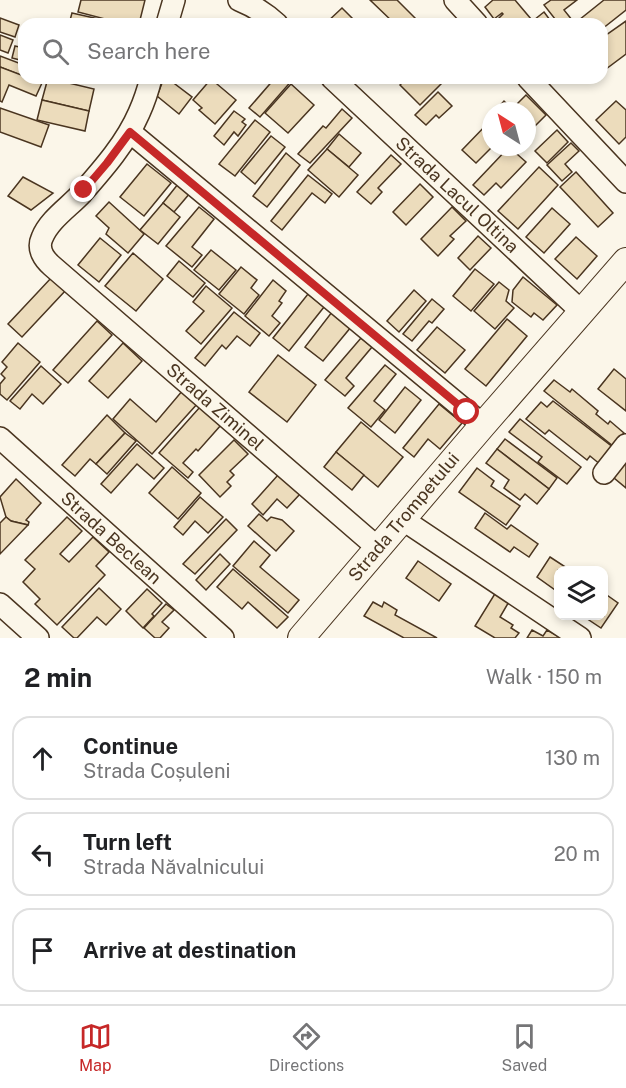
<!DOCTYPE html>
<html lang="en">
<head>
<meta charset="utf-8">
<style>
  body { margin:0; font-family:"Public Sans",sans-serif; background:#f2f2f2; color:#202124 }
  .controls { position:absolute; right:18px; bottom:18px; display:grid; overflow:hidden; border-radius:12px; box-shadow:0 3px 9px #0003 }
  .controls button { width:54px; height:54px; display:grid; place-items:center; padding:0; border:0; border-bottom:2px solid #e0e0e0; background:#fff; color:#202124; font:30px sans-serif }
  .compass { position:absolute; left:482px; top:102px; width:54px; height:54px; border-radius:50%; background:#fff; box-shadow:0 3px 9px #0003; rotate:324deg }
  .stop { position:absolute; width:18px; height:18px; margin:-14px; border:4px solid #c62828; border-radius:50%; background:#fff }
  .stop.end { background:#c62828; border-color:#fff; box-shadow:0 2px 6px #0008 }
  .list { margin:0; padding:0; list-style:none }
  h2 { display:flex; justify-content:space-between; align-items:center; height:78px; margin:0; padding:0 24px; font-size:26px }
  h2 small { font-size:20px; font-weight:400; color:#757577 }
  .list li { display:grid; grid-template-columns:39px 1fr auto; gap:18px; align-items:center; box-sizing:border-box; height:84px; margin:0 12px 12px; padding:0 12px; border:2px solid #e0e0e0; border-radius:18px }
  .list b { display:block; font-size:22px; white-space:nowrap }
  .list p { margin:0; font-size:20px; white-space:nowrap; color:#757577 }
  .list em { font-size:20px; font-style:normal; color:#757577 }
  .icon { flex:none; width:33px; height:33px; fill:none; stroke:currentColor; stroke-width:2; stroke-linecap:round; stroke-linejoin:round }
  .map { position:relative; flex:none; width:626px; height:638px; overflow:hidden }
  .search { position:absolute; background:#fff; box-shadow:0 3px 9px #0003; left:18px; right:18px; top:18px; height:66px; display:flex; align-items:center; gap:15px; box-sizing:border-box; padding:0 21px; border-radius:18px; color:#757577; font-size:22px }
  .sheet { height:366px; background:#fff }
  nav { display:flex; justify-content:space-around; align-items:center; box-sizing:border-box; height:84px; border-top:2px solid #e0e0e0; background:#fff; font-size:16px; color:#757577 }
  nav a { display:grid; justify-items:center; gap:3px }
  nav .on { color:#c62828 }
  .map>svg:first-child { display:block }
</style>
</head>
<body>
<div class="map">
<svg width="626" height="638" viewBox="0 0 626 638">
  <rect width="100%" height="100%" fill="#fbf6e9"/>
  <g fill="#ecdcbc" stroke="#4a3520" stroke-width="1.5">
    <path d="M81,0H145L139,24H124L78,12Z"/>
    <path d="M370,0H397L415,18L409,24H395Z"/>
    <path d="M493,0H515L531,19L525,24H499L496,21L503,14L502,13L494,19L485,7Z"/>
    <path d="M551,0H577L564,10L572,20L567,24H559L544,5Z"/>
    <path d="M604,0H626V10L602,29V24H574Z"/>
    <path d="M342,8L358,24H325Z"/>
    <path d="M544,12L553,24H529Z"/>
    <path d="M72,13L121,24H69Z"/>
    <path d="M0,18L19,25L15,37L0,32Z"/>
    <path d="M626,21V54L606,69L602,64V38Z"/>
    <path d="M0,35L13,40L8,53L0,50Z"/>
    <path d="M15,46L24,48V61L12,58Z"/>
    <path d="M0,56L24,65L23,76L0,67Z"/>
    <path d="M0,67L24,76V78H29L42,83L36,96L9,85L2,102L0,101Z"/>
    <path d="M48,78L94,89L89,111L42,100Z"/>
    <path d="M164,78H167L192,97L179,114L157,96Z"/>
    <path d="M275,78H294L260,117L249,108Z"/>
    <path d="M407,78H445L446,79L420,105L400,85Z"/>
    <path d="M211,79L236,100L215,124L199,110L202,108L193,100Z"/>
    <path d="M291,84L314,105L288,133L265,113Z"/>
    <path d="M438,92L452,106L439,118L436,115L426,125L415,115Z"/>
    <path d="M526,95L546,115L527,134V111H495L504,101L512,109Z"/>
    <path d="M42,100L89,111L85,131L37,120Z"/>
    <path d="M616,101L626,110V137L619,144L596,120Z"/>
    <path d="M0,108L49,125L41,147L0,132Z"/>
    <path d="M342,109L352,118L310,163L298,154L323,126L326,128Z"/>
    <path d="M234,111L245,119L242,122L246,125L238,136L234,132L224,145L214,136Z"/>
    <path d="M255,120L270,132L235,176L219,164Z"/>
    <path d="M490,121L491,122L492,147L476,163L462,150Z"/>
    <path d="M557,130L568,142L547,163L535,151Z"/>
    <path d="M339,134L361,153L349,167L327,149Z"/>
    <path d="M271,136L285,147L255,184L241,172Z"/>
    <path d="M571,143L579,151L565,164L572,172L562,181L547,165Z"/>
    <path d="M509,147L526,162L501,188L496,183L484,195L473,185Z"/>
    <path d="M327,149L358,175L339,197L308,170Z"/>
    <path d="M286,153L300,165L267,207L253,196Z"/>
    <path d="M391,155L401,164L378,188L382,192L371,204L357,192Z"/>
    <path d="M147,164L171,183L144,216L120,197Z"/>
    <path d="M539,167L558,185L518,229L498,211Z"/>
    <path d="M576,172L613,213L598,227L560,187Z"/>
    <path d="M308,175L332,194L325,203L312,193L282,230L271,221Z"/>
    <path d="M23,177L53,193L31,210L8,196Z"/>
    <path d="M178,184L190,193L174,212L163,203Z"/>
    <path d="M420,184L433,197L406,225L393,212Z"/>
    <path d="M109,202L144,234L128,253L106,234L109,228L96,216Z"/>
    <path d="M163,203L180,217L158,244L140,230Z"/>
    <path d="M199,207L214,219L192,247L202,255L192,267L166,246Z"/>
    <path d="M452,207L466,221L450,236L454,239L438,256L421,239Z"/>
    <path d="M552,208L570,224L544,253L526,237Z"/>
    <path d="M478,236L491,248L470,270L458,258Z"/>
    <path d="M576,237L597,256L577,279L555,259Z"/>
    <path d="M100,238L121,255L99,282L78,265Z"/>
    <path d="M211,250L236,270L219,290L194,270Z"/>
    <path d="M133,253L163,279L136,311L105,286Z"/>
    <path d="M179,261L205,283L193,297L167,276Z"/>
    <path d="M241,267L257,280L251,288L259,295L244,314L219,294Z"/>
    <path d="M475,269L494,284L471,311L453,296Z"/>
    <path d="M52,277L66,290L22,337L8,324Z"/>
    <path d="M523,277L557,305L543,320L534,313L531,317L512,302L513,290Z"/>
    <path d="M273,280L286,291L279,301L282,303L272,316L280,323L269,336L245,316Z"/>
    <path d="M499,282L509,290L506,301L514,308L495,329L474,311Z"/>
    <path d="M206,286L232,308L201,344L186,331L204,311L193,302Z"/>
    <path d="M414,290L426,301L399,332L387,321Z"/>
    <path d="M308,294L324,307L289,351L273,338Z"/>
    <path d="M432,299L444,309L432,323L429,321L412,341L403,334Z"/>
    <path d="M234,312L260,333L250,346L237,336L226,349L222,345L205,366L195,358Z"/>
    <path d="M332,312L351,327L323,361L305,347Z"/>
    <path d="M507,319L527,336L486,386L465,369Z"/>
    <path d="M97,321L112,335L68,383L53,370Z"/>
    <path d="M437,327L465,350L445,373L417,350Z"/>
    <path d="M361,338L372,347L346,378L354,386L345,396L325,380Z"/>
    <path d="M18,343L40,362L7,400L0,394V384L5,378L1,374L7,367L2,362Z"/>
    <path d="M123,343L142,361L108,398L89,381Z"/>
    <path d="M278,355L316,385L287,422L249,392Z"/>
    <path d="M385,365L396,374L374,401L385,410L371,427L348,408Z"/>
    <path d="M41,366L61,384L43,404L32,394L20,409L10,401Z"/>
    <path d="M614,369L626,379V411L598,389Z"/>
    <path d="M554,380L570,392L572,389L598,411L596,414L608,424L610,421L624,433L613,446L544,391Z"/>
    <path d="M405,387L421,400L395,433L379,420Z"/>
    <path d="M183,390L198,403L152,454L113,419L130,399L156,422Z"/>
    <path d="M553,401L614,448L601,465L590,456L587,460L549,430L545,434L526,419L541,402L547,407Z"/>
    <path d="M439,404L462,423L440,449L428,439L414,457L403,448Z"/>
    <path d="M200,407L221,425L198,451L196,449L183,463L193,472L188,478L159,453Z"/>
    <path d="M107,415L125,433L96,464L90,459L75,476L62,465Z"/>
    <path d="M520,419L581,467L567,484L538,462L542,457L509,432Z"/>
    <path d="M361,422L403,457L378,487L336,452Z"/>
    <path d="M125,433L136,441L107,474L96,464Z"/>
    <path d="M505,439L557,478L549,489L497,449Z"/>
    <path d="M234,440L248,454L230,471L234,475L227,482L231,486L220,497L199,475Z"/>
    <path d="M137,444L164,468L154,479L137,464L111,493L101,484Z"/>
    <path d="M497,449L549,489L537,504L525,494L520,500L504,488L509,480L486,463Z"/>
    <path d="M336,452L364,475L352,490L324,467Z"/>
    <path d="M626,458V488L608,473Z"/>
    <path d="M172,467L201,493L178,519L149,493Z"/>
    <path d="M477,468L494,481L491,486L520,506L506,525L459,492Z"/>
    <path d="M278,475L300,494L287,508L277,499L263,515L252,504Z"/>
    <path d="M16,479L41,503L26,520L29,522L28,525L11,521L6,517L0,497Z"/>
    <path d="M200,497L223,517L208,533L195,521L183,535L174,527Z"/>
    <path d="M485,513L507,529L511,525L538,544L529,557L514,547L510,552L475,528Z"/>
    <path d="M259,514L267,521L271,517L282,520L294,531L276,551L248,526Z"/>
    <path d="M6,517L11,521L28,525L0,554V523Z"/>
    <path d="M67,517L82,531L60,554L69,562L93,537L109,552L96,566L105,575L57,625L35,604L40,599L23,582L35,569L25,560Z"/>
    <path d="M226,519L237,530L195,574L183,564Z"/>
    <path d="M254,541L270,555L260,567L299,600L288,613L233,566Z"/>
    <path d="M220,554L230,564L206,590L196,580Z"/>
    <path d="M550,557L570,570H558V592L537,577Z"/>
    <path d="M418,561L451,584L439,601L406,578Z"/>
    <path d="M233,569L288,617L277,628L248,602L242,609L217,587Z"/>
    <path d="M99,588L121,609L106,625L97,617L77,638H74L62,627Z"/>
    <path d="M147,589L162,603L152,614L154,616L143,628L126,611Z"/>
    <path d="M496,592L510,600L500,617L513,625L511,628L519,633L515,638H495L475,626Z"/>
    <path d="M604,593L618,603L601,628L583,616H604Z"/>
    <path d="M373,602L382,607L384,602L397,610L395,615L437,638H404L364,616Z"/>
    <path d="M166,604L174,610L162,622L169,628L160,638H155L144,628Z"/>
    <path d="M532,630L543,636L547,630L561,638H527Z"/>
  </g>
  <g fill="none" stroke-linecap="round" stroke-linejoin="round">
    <defs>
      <g id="minor">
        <path d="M239,0C254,6 265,13 277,24"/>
        <path d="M455,0L477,24"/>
        <path d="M167,24L174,0"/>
        <path d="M151,78C148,90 144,102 139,113C126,143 103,169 82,193C69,207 49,220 42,238C37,249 44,259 52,266L378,548"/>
        <path d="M332,78L582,312"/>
        <path d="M528,78L626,182"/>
        <path d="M130,132L483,425"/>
        <path d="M0,438L223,638"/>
        <path d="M604,473L626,445"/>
        <path d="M402,519L580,638"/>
        <path d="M0,604L38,638"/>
      </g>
      <path id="tertiary" d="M301,638L483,425L626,261"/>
    </defs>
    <use href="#minor" stroke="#4a3520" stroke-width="24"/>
    <use href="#tertiary" stroke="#4a3520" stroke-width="28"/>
    <use href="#minor" stroke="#fbf6e9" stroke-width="21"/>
    <use href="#tertiary" stroke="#fbf6e9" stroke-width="26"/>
  </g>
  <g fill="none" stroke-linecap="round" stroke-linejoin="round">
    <path stroke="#c62828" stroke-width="8" d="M84,190L107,163L130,132L467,412"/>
  </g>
  <g text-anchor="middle" stroke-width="4.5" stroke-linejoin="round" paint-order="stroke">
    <g font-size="18" fill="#4a3520" stroke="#fbf6e9">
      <text transform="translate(457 195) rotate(43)" y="6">Strada Lacul Oltina</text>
      <text transform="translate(215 407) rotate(41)" y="6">Strada Ziminel</text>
      <text transform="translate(404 517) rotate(-50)" y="6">Strada Trompetului</text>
      <text transform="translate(111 538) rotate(42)" y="6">Strada Beclean</text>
    </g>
  </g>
</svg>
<div class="controls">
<button><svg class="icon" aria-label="layers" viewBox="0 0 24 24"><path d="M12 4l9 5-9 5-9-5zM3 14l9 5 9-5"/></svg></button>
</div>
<svg class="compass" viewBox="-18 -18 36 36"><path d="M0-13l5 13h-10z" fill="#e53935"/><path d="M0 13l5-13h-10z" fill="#757577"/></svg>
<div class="stop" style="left:467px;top:412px"></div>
<div class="stop end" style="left:84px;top:190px"></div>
<div class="search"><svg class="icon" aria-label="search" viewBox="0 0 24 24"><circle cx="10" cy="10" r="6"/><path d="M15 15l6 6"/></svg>Search here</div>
</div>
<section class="sheet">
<h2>2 min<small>Walk · 150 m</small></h2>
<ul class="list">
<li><svg class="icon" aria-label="ahead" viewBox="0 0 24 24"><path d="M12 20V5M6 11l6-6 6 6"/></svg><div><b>Continue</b><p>Strada Coșuleni</p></div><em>130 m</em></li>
<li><svg class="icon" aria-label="left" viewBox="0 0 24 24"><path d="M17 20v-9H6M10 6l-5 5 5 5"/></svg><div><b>Turn left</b><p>Strada Năvalnicului</p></div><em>20 m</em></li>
<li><svg class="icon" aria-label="arrive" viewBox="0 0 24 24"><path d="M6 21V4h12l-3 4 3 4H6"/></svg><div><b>Arrive at destination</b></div></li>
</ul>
</section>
<nav>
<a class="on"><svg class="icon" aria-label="map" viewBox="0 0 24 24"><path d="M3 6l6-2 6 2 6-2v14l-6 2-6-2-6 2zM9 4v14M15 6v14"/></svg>Map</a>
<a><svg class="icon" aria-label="directions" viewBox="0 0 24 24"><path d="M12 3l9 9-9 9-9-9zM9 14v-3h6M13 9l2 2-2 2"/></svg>Directions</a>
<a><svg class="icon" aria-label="saved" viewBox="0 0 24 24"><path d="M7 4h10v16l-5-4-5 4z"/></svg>Saved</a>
</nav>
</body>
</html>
